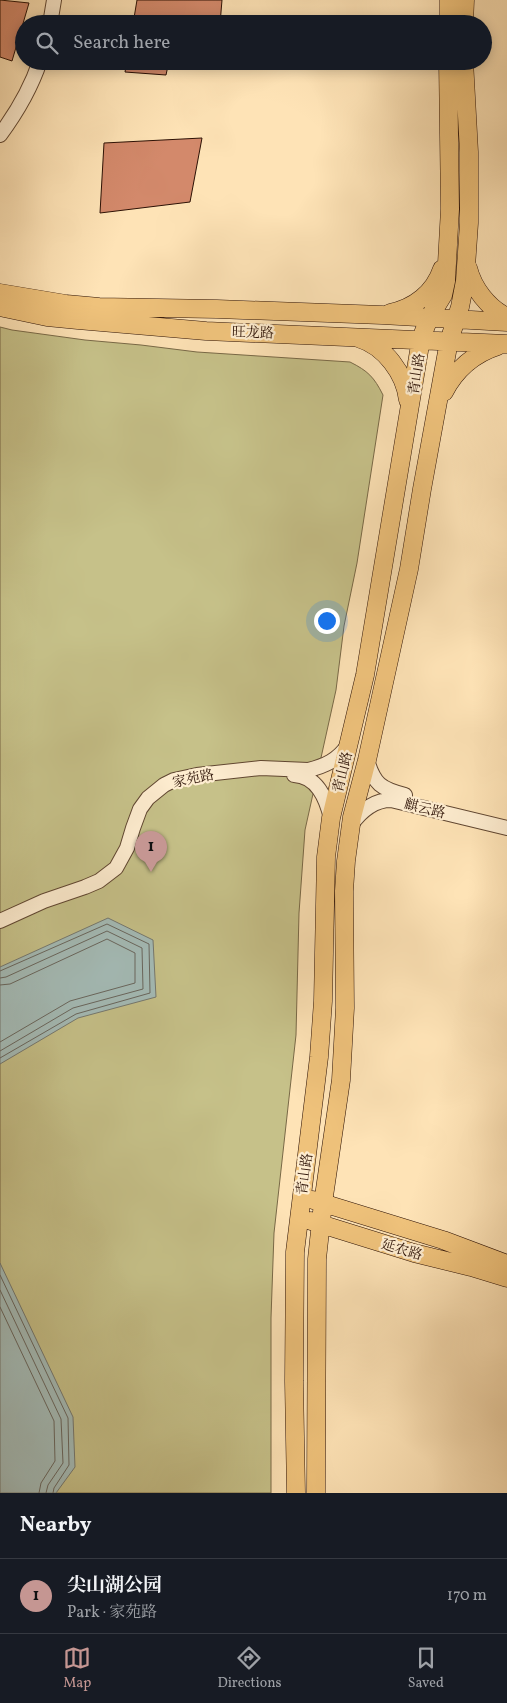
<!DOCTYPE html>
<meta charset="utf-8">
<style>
:root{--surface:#171b24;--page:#242831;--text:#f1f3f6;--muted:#9ea1a6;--line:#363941;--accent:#c59692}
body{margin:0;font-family:Vollkorn,"Noto Serif SC",serif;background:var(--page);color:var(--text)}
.you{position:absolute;left:326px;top:620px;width:18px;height:18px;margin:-12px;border:4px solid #fff;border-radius:50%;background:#1a73e8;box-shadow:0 0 0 8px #1a73e833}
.badge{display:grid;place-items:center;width:32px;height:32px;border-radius:50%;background:var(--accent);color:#111;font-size:16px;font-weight:700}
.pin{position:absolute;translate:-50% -41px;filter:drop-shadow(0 1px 2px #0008)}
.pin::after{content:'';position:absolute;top:26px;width:18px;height:15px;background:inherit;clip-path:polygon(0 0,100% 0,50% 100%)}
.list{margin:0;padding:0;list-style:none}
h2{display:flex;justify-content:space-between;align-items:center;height:65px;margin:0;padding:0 20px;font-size:21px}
h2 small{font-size:16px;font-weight:400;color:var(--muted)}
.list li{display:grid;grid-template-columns:32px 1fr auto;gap:15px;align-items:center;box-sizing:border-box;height:75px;padding:0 20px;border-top:1px solid var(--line)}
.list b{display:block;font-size:19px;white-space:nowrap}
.list p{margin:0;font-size:16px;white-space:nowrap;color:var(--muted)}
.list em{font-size:16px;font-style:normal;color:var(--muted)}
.icon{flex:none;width:28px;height:28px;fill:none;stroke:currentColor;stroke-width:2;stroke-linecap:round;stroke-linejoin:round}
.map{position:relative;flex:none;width:507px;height:1493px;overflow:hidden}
.search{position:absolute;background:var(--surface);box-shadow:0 2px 12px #0003;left:15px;right:15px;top:15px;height:55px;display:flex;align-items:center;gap:12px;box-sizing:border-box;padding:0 18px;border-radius:28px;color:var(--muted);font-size:19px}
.sheet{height:140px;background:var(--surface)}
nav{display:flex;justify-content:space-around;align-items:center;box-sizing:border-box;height:70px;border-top:1px solid var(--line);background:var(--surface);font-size:14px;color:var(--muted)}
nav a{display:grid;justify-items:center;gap:2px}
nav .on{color:var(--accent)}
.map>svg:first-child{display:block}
</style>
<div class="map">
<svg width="507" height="1493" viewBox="0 0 507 1493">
<rect width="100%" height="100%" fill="#fee3b6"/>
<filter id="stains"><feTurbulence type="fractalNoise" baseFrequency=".004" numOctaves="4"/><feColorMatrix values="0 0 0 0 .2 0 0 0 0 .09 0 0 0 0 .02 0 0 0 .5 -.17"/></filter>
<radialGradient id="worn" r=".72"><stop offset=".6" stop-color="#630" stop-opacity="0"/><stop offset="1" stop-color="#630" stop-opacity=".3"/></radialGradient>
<!-- green -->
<path fill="#c6c189" stroke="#796947" d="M0 327 12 330 85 340 141 345 197 352 350 362C368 371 374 377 383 395L357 563 344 626 336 690 305 830 299 913 296 1035 274 1233 271 1318V1493H0Z"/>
<!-- water -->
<path fill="#a4bcb8" stroke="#747870" d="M108 918 153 940 156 997 78 1018 0 1064V967Z
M0 1263 73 1417 75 1467 56 1493H0Z"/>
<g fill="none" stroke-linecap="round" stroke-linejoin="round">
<!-- shore -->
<path stroke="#68665e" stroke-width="1" d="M0 971 107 924 149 944 150 993 76 1014 0 1058
M0 978 6 977 107 931 142 948 143 989 73 1008 0 1051
M0 985 10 984 107 939 135 953V983L70 1001 0 1042
M0 1275 68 1418 69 1465 54 1488 53 1493
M0 1290 61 1419 63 1463 48 1485 46 1493
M0 1307 54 1421 55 1461 41 1483 39 1493"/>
</g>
<!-- building -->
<path fill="#d3896b" stroke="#2c1105" d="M0 0 29 3 12 61 0 57Z
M137 0H222L220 24H133Z
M127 61H169L166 75 125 72Z
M202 138 190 202 100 213 104 143Z"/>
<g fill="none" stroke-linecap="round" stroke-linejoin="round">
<!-- minor casing -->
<g stroke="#604631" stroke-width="16">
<path id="minor" d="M50 24 54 0
M0 135C17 112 31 88 40 61
M367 760C374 784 381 789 405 795
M294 775C317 776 326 798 331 818
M351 825C361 811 374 800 391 800L507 828
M0 921 44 901 85 887 99 881 116 868 127 848 133 828 140 809 148 798 164 785 174 780 197 775 261 768 308 770C325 766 338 760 348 745"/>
</g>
<!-- major casing -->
<g stroke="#2c1105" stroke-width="19">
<path id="major" d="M449 24V0
M464 24 465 0
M468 268C473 288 488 308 507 317
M0 293 66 304 99 307 217 309 382 315 507 322
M0 307 47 317 78 320 206 331 507 344
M390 313C414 308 434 293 442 269
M358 338C385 346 405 374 408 400
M444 392C456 369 473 354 498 346
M313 1200 443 1240 507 1264
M311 1221 414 1253 471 1267 507 1278
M296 1493 294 1381 295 1252 319 1057 323 1001 326 857 331 818 365 675 421 339 429 318 443 295 446 281 450 209 448 61
M316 1493 317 1259 323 1203 341 1080 345 1008 344 891 346 861 352 817 367 760 409 569 422 489 449 341 460 307 465 281 469 223V152L464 61"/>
</g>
<!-- minor -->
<use href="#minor" stroke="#feedd0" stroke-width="14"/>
<!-- major -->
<use href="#major" stroke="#efc27b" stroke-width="18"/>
</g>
<g text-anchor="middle" stroke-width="4.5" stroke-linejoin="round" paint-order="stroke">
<!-- street labels -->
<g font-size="14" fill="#2c1105" stroke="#feedd0">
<text transform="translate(253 332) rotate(2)" y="5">旺龙路</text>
<text transform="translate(416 374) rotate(-81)" y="5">青山路</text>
<text transform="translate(342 772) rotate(-76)" y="5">青山路</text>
<text transform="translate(193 778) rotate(-12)" y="5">家苑路</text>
<text transform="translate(425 808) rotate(14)" y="5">麒云路</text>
<text transform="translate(304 1174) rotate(-82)" y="5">青山路</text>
<text transform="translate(402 1249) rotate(17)" y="5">延农路</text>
</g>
</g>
<rect width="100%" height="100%" filter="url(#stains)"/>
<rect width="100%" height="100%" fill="url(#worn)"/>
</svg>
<div class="you"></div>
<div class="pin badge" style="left:151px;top:872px">1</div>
<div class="search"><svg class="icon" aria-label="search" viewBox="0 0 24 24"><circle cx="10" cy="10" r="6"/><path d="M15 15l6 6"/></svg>Search here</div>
</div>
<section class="sheet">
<h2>Nearby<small></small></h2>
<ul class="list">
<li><span class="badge">1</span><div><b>尖山湖公园</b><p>Park · 家苑路</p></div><em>170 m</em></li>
</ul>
</section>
<nav>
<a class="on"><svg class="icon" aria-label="map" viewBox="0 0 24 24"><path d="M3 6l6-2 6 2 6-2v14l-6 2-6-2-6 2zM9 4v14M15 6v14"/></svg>Map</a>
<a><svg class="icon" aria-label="directions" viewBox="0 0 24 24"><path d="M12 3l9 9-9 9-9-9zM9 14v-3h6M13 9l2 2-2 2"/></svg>Directions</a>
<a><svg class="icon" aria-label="saved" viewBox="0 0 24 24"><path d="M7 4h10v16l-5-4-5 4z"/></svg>Saved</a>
</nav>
